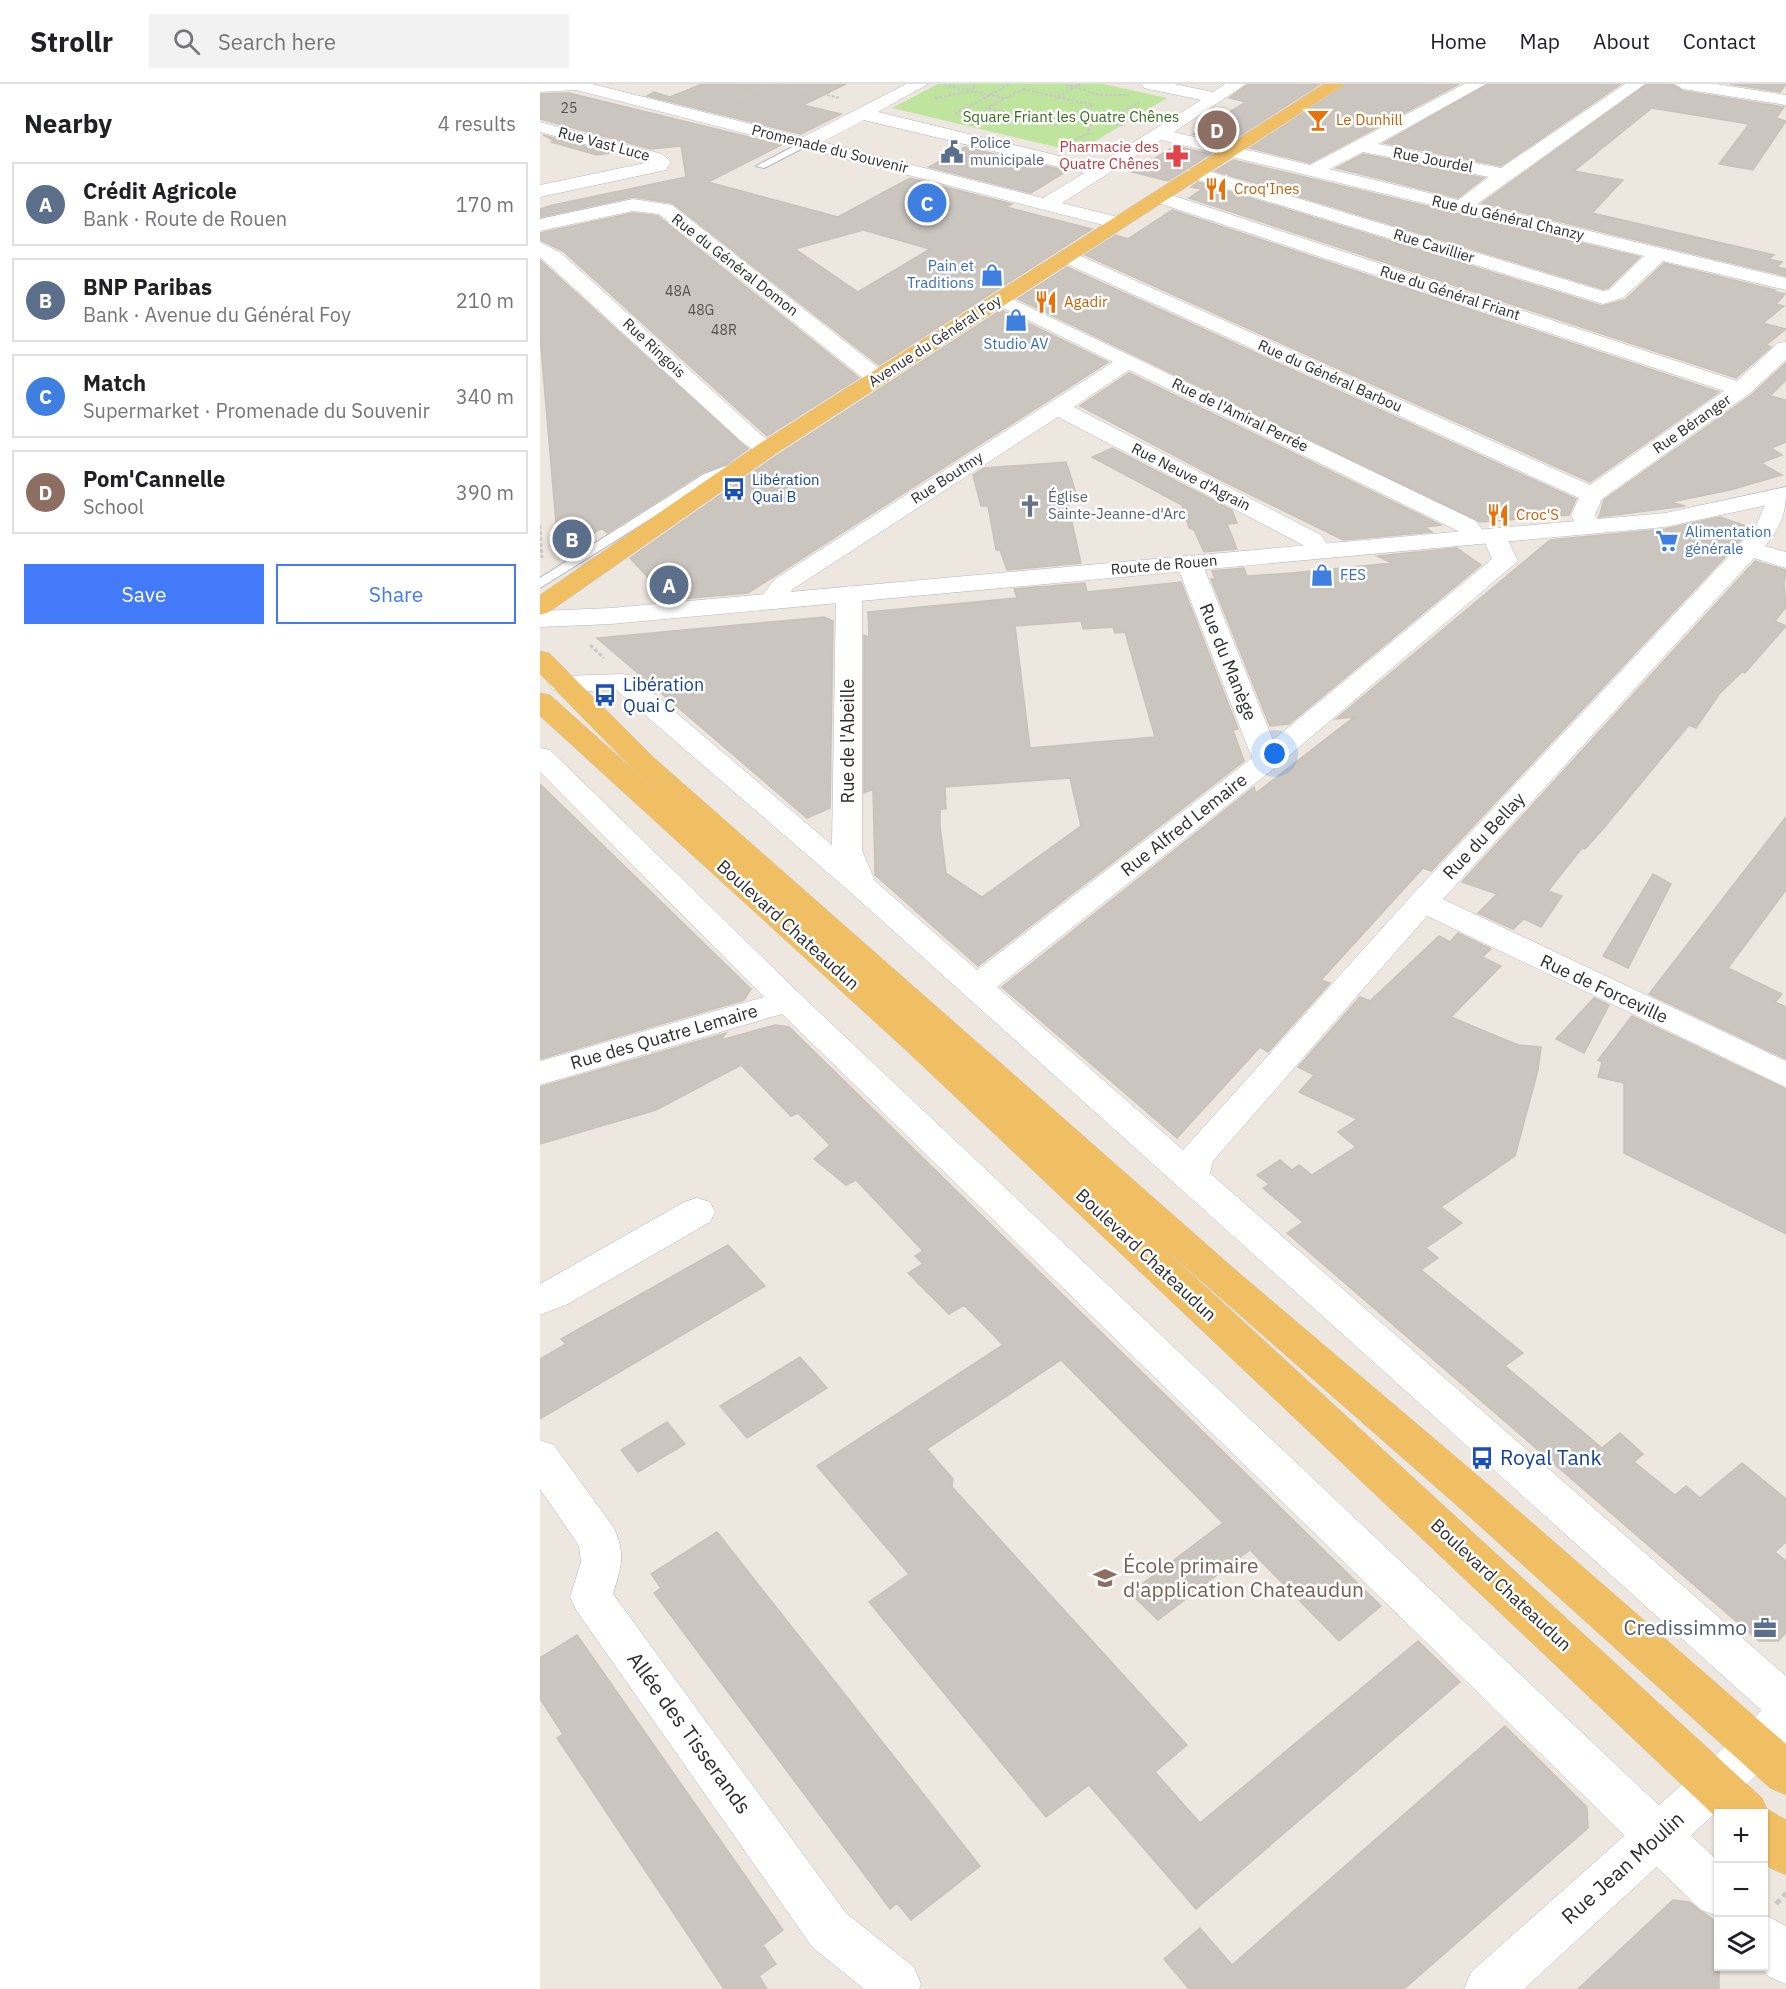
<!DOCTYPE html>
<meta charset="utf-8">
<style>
:root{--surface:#fff;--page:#f2f2f2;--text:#202124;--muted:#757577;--line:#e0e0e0;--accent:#437af9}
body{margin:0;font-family:"IBM Plex Sans",sans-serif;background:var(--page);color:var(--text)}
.controls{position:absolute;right:18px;bottom:18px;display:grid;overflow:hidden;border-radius:0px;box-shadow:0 2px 4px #0004}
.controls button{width:54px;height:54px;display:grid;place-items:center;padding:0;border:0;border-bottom:2px solid var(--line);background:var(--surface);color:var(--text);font:30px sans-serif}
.you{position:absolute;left:735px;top:670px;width:21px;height:21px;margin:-15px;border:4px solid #fff;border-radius:50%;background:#1a73e8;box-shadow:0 0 0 9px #1a73e833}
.badge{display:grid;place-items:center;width:39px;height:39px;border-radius:50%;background:var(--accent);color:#fff;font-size:20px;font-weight:700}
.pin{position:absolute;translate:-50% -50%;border:3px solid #fff;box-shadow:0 2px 6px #0006}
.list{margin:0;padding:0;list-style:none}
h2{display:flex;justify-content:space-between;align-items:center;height:78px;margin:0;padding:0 24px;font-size:26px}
h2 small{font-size:20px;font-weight:400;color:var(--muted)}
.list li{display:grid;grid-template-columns:39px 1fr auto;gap:18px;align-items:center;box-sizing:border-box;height:84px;margin:0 12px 12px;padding:0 12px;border:2px solid var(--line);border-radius:0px}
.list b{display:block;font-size:22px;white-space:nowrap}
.list p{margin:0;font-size:20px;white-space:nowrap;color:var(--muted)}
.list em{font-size:20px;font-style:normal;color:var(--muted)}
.actions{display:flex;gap:12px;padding:18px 24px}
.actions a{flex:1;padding:14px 0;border:2px solid var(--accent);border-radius:0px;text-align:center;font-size:21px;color:var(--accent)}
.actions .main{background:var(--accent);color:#fff}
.icon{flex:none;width:33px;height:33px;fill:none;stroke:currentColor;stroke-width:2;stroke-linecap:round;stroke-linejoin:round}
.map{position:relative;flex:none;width:1246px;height:1905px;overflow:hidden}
header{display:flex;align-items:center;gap:36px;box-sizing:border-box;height:84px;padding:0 30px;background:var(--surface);border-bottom:2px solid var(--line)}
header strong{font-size:28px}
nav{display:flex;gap:33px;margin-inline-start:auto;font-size:21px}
.search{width:420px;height:54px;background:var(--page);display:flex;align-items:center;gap:15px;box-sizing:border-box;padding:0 21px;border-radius:0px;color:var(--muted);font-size:22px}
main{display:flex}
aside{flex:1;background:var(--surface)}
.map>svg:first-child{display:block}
</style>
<header>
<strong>Strollr</strong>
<div class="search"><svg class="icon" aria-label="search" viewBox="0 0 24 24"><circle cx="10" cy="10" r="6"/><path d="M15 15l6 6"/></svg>Search here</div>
<nav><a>Home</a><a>Map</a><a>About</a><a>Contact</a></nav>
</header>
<main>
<aside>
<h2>Nearby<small>4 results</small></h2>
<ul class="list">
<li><span class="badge" style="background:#5c6f8a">A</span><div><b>Crédit Agricole</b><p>Bank · Route de Rouen</p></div><em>170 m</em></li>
<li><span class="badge" style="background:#5c6f8a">B</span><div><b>BNP Paribas</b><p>Bank · Avenue du Général Foy</p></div><em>210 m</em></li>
<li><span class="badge" style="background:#3f7fe0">C</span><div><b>Match</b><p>Supermarket · Promenade du Souvenir</p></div><em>340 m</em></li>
<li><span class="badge" style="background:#8d6e63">D</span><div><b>Pom'Cannelle</b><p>School</p></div><em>390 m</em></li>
</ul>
<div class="actions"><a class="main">Save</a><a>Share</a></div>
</aside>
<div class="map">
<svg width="1246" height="1905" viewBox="0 0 1246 1905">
<rect width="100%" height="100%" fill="#eee7e0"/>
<!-- green -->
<path fill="#bee49e" d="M398 0H563L627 14 537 68 352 24Z"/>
<!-- building -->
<path fill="#cac5be" stroke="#cac2b9" stroke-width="1.5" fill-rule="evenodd" d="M162 0H306L263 21 301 30 261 50 107 12 114 8 130 13Z
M708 0H780L688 59 653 50 706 18 689 14Z
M807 0H919L770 79 710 64Z
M948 0H1081L961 82 844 59Z
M1107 0H1132L1143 7 1244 23 1236 34 1246 37 1213 86 1179 80 1209 40 1112 24 1034 87 1083 96 1052 129 1234 171 1229 175 1242 178 1237 183 1246 185V192L942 119Z
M1190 0H1246L1240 8Z
M29 9 241 61 168 98 298 133 370 94 472 120 466 123 552 145 339 281 132 119 93 113 0 133V125L13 121 146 93 141 62 111 65 0 35V10ZM323 146 390 165 318 208 255 165Z
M3 51 70 69 57 71 11 58 15 57Z
M635 62 670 70 628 97 592 88Z
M425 63 527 87 491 109 389 83Z
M823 70 944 94 918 114 796 84Z
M693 76 1100 173 1068 204 1063 205 675 87Z
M658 98 1062 222 1085 216 1124 179 1235 206 1233 207 1245 210 1236 220 1244 222 1223 239 1246 245 1226 261 1231 263 1196 294 649 114 662 105 651 103Z
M632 126 1179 308 1050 398 545 171 576 151 588 155Z
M93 129 118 132 319 294 227 352 23 167 0 156V149Z
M0 176 208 365 188 379 163 388 67 449 62 444 35 461 19 460 16 439 0 252Z
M527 183 1036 415 1029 431 940 438 478 215Z
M461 226 568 278 208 509 129 516 90 474 236 372Z
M1246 279V296L1230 312 1246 316V358L1231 364 1242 371 1221 379 1242 391 1190 406 1131 418 1145 422 1059 433 1064 416 1210 312Z
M589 289 901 441 885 443 892 448 803 456 681 396 540 322Z
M572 364 692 426 697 439 687 440 697 465 664 468 654 446 649 444 642 421 552 373Z
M526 378 537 412 527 415 541 479 467 486 460 466H456L448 422H441L433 391 444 384Z
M1180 433 1212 444 891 787 883 784 781 896 790 899 728 968 720 963 637 1054 462 903 714 703 716 709 814 633 796 635 1010 456 1125 445Z
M917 464 941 481 749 640 730 642 671 495H675L672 487 704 484 707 492 751 489 852 479 837 472Z
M1215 477 1246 486 1244 500 1246 523 1235 537 1246 542 1205 589 1202 588 1180 609 1156 644 1149 641 1063 745 1045 765 1042 764 1008 807 1022 812 1001 843 984 835 973 845 938 829 957 810 922 798Z
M641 498 698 645 693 646 704 677 438 882 335 791 333 705 324 709V551L329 553 328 528 477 514 474 505 545 499 547 508ZM541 537 543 545 573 543 575 549 585 548 615 653 490 664 475 542ZM530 694 541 742 442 813 406 789 400 742V725H406L405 703Z
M284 533 293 537 290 724 267 734 57 554Z
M0 700 211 905 204 916 0 975Z
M1246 733V806L1188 884 1242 910 1235 918 1246 923V975L1109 910Z
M1113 790 1131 800 1088 884 1063 872Z
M918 849 951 865 942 873 961 882 911 933 978 961 1001 963 998 986 975 1072 901 1123 922 1139 886 1164 898 1174 881 1186 983 1269 965 1282 1062 1364 1080 1349 1103 1370 1094 1378 1135 1411 1146 1402 1160 1414 1202 1379 1246 1415V1458L1235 1468 1246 1477V1549L1238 1557H1219L747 1149 763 1138 723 1104 729 1100 717 1091 740 1076 752 1086 759 1081 772 1091 816 1063 798 1048 817 1035 759 1008 774 991 758 983 820 913 830 917 899 852 910 858Z
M1054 914 1069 921 1044 969 1016 955Z
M1092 932 1246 1005V1150L1084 1069V999L1058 993 1062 978 1058 976Z
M235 941 249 943 841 1522 799 1557 710 1466 618 1536 590 1509 683 1439 521 1276 387 1365 413 1395 412 1403 647 1661 615 1688 660 1739 878 1557 920 1598 656 1825 549 1701 506 1733 329 1518 369 1490 277 1382 463 1261 424 1221 409 1230 368 1189 383 1180 375 1172 383 1167 316 1096 306 1101 274 1075 290 1061 258 1029 251 1032 201 981 116 1026 0 1060V1003L186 949 181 956Z
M188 1161 225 1202 0 1335V1275L26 1260 21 1255Z
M260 1273 287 1304 207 1354 180 1322Z
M127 1338 145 1360 98 1388 81 1366Z
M177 1448 440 1782 371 1836 357 1819 350 1825 114 1509 121 1504 111 1490Z
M37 1551 243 1846 223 1861 236 1880 219 1892 227 1905H184L17 1654 23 1650 0 1615V1574Z
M965 1642 1047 1723 1048 1744 864 1905H649L624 1875 660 1844 692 1881Z
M1133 1816 1149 1818 1179 1840V1905H1038Z"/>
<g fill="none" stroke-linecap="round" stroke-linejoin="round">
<!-- lane casing -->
<g stroke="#b3b7c0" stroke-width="2">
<path id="lane" d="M266 56 271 59 269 61 224 84 216 82Z
M196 378 200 380V384L172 396 0 504V494L164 390Z"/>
</g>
<!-- street casing -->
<g stroke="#b3b7c0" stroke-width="1">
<path id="street" d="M0 0H52L263 53 366 0H388L338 28 557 81 661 16 604 4 601 0H634L673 8 685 0H706L634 48 770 81 924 0H946L838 60 961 84 1085 0H1105L937 120 1246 194V206L1123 177 1083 214 1063 220 648 93 646 89 648 85H662L1063 207 1069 206 1104 172 621 56 522 119 586 135 589 139 579 145 36 6 0 8ZM324 36 544 89 503 114 282 58ZM823 68 949 93 918 116 789 85Z
M1134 0H1176L1246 11V21L1143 5Z
M0 38 122 70 131 78 126 86 0 113V101L110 78 0 48Z
M619 107 1197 297 1238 259 1246 258V276L1209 310 1062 415 1055 431 1062 443 1059 448 1050 450 1041 448 1031 431 1039 414 520 177 517 173 520 169H534L1050 401 1184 307 612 117 609 113Z
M93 115 132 121 345 289 348 294 345 299H329L119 130 93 127 0 147V135Z
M0 158 21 169 217 347 239 365 235 370H219L201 357 0 173Z
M460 209 936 437 944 448 954 444 963 446 978 477 737 682 457 903 643 1066 872 811 1215 444 1231 407H1246C1246 430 1240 445 1225 462L1246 468V484L1214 474 903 815 1246 977V1003L887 832 673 1077 670 1089 1246 1592V1640L1230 1634 310 808 76 606 23 608 13 606 9 600 13 594 23 592 83 590 93 592 292 761 296 510 300 505 309 502 318 505 322 510V766L335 797 437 886 712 674 636 479 640 474 649 471 658 474 662 479 733 656 952 475 944 457 935 460 926 458 918 447 589 286 534 323 781 451 792 467 789 472 780 474 771 472 763 461 518 333 253 505C243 518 239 527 222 522L218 517 235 495 573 278 453 219 450 215 453 211Z
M0 664 10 666 259 909 1178 1777V1832L1161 1826 242 930 0 1001V977L224 913 0 688Z
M157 1114 170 1118 175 1128 170 1138 28 1220 0 1231V1200L144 1118Z
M0 1356 14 1361 74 1444C86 1471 81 1483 73 1510L306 1829 374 1883 381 1900 379 1905H324L272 1863 36 1526 30 1513 41 1478 39 1462 0 1405Z
M1224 1830 1246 1842V1900L1229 1893 1218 1882H1224Z"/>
</g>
<!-- secondary casing -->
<g stroke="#b3b7c0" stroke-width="1">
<path id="secondary" d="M1246 403V417L1125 443 71 540 0 543V527L71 524 1125 429Z
M1246 1611V1664L984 1905H924L931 1888 1201 1648 1230 1617Z"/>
</g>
<!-- primary casing -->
<g stroke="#c8c8c8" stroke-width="1">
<path id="primary" d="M784 0H805L235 370 9 528 0 531V511L219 360Z
M0 567 9 569 112 672 699 1189 950 1402 1246 1660V1711L1230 1704 922 1426 619 1160 1222 1714 1227 1725 1246 1736V1791L1230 1784 1224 1778V1730H1178V1735L369 969 0 632V609L10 611 135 723 92 684 0 590Z"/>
</g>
<!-- path-far2 -->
<path stroke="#c8c8c8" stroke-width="2" stroke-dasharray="3 1.5" stroke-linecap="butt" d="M239 0 300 14
M526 0 560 11H589
M404 1 464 14
M483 5 553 21 516 41 446 24Z
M518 12 541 0
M395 14 432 7 435 0
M191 18 229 0
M415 30 470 0
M536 31 585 42
M466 41 480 33
M530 57 548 50 549 42 599 19"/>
<!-- path-far1 -->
<path stroke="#c8c8c8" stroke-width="3" stroke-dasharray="4 2" stroke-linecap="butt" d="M0 441 2 474
M50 561 64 574"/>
<!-- path -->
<path stroke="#c8c8c8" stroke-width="4.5" stroke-dasharray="6 4" stroke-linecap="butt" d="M1236 1820 1246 1809"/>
<!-- lane -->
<use href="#lane" fill="#fff" fill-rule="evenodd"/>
<!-- street -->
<use href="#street" fill="#fff" fill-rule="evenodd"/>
<!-- secondary -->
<use href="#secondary" fill="#fff" fill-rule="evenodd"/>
<!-- primary -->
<use href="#primary" fill="#f0bf64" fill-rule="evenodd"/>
</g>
<!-- icons -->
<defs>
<g id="bar-bare" transform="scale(1.8)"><path d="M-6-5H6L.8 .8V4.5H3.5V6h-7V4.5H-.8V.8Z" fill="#e8710a" stroke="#fff" stroke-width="2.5" paint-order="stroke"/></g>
<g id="civic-bare" transform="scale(1.8)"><path d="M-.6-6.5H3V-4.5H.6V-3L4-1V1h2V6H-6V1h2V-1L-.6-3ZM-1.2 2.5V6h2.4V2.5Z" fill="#5c6f8a" stroke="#fff" stroke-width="2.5" paint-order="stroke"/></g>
<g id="pharmacy-bare" transform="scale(1.8)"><path d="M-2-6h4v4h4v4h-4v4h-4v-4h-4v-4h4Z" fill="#e0444e" stroke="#fff" stroke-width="2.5" paint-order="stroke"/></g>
<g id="restaurant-bare" transform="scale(1.8)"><path d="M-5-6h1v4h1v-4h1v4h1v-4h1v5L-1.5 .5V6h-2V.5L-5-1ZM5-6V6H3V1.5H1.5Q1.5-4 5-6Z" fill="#e8710a" stroke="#fff" stroke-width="2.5" paint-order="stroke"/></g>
<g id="shop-bare" transform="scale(1.8)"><path d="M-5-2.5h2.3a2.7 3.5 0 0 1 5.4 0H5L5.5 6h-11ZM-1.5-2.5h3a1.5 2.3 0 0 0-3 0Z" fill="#3f7fe0" stroke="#fff" stroke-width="2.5" paint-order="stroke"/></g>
<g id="bus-bare" transform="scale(1.8)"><path d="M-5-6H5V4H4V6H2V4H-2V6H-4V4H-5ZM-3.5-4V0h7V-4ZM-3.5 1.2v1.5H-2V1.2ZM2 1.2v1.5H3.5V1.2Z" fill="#1a4fb4" stroke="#fff" stroke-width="2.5" paint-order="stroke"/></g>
<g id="church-bare" transform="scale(1.8)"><path d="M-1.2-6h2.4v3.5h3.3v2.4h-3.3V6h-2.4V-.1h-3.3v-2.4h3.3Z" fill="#6b7280" stroke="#fff" stroke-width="2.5" paint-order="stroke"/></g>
<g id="supermarket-bare" transform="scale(1.8)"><path d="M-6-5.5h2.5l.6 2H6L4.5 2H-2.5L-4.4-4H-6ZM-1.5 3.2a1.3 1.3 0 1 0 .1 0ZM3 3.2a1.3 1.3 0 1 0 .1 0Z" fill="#3f7fe0" stroke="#fff" stroke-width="2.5" paint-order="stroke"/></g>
<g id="school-bare" transform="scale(1.8)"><path d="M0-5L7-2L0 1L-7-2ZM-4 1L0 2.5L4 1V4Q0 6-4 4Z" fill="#8d6e63" stroke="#fff" stroke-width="2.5" paint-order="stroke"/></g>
<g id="office-bare" transform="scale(1.8)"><path d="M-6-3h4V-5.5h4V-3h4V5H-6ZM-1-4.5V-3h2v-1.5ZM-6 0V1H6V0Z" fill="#5c6f8a" stroke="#fff" stroke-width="2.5" paint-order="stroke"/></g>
</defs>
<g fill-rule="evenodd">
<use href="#bar-bare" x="778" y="36"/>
<use href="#civic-bare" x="412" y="68"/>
<use href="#pharmacy-bare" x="637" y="72"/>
<use href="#restaurant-bare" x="676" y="105"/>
<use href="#shop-bare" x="452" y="191"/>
<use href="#restaurant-bare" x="506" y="218"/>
<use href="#shop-bare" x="476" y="236"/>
<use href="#bus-bare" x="194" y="405"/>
<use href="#church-bare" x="490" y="422"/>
<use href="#restaurant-bare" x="958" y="431"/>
<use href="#supermarket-bare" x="1127" y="457"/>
<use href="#shop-bare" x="782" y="491"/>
<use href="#bus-bare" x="65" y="611"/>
<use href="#bus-bare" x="942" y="1374"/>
<use href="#school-bare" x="565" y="1494"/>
<use href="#office-bare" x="1225" y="1544"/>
</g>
<g text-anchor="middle" stroke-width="5" stroke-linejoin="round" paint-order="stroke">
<!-- far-number labels -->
<g font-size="14" fill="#545351">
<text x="29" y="29">25</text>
<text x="138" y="212">48A</text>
<text x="161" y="231">48G</text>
<text x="184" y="251">48R</text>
</g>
<!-- far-park labels -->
<g font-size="15" fill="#366c1c" stroke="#fff">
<text x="531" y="38">Square Friant les Quatre Chênes</text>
</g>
<!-- far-food labels -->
<g font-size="15" fill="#c56008" stroke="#fff" text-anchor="start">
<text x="796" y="41">Le Dunhill</text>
<text x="694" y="110">Croq'Ines</text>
<text x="524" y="223">Agadir</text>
<text x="976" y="436">Croc'S</text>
</g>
<!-- far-service labels -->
<g font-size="15" fill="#4e5e75" stroke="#fff" text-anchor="start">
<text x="430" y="64">Police<tspan x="430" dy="17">municipale</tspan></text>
</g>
<!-- far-street labels -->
<g font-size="15" fill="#2d2d2d" stroke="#fff">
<text transform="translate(64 60) rotate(15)" y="5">Rue Vast Luce</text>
<text transform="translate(290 65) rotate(14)" y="5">Promenade du Souvenir</text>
<text transform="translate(893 76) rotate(11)" y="5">Rue Jourdel</text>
<text transform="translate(968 134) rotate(13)" y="5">Rue du Général Chanzy</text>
<text transform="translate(894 162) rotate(17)" y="5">Rue Cavillier</text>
<text transform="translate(195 181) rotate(38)" y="5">Rue du Général Domon</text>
<text transform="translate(910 209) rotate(18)" y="5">Rue du Général Friant</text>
<text transform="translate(395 257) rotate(-33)" y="5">Avenue du Général Foy</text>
<text transform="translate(114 264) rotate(43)" y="5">Rue Ringois</text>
<text transform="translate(790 292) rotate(24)" y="5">Rue du Général Barbou</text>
<text transform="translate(700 331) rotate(26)" y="5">Rue de l'Amiral Perrée</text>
<text transform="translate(1152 340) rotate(-35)" y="5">Rue Béranger</text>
<text transform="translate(651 393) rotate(27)" y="5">Rue Neuve d'Agrain</text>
<text transform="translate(407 394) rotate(-33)" y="5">Rue Boutmy</text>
<text transform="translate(624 481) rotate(-5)" y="5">Route de Rouen</text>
</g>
<!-- far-health labels -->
<g font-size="15" fill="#be3a42" stroke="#fff" text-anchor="end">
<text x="619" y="68">Pharmacie des<tspan x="619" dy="17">Quatre Chênes</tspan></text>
</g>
<!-- far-shop labels -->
<g font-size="15" fill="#366cbe" stroke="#fff" text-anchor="start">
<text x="434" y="187" text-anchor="end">Pain et<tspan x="434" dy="17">Traditions</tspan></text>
<text x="476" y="265" text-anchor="middle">Studio AV</text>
<text x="1145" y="453">Alimentation<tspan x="1145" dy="17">générale</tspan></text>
<text x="800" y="496">FES</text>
</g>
<!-- far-transit labels -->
<g font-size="15" fill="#164399" stroke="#fff" text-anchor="start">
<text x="212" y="401">Libération<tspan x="212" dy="17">Quai B</tspan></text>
</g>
<!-- far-worship labels -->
<g font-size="15" fill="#5b616d" stroke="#fff" text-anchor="start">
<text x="508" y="418">Église<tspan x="508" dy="17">Sainte-Jeanne-d'Arc</tspan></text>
</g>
<!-- street labels -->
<g font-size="18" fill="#2d2d2d" stroke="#fff">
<text transform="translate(688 578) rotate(68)" y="6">Rue du Manège</text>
<text transform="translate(308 657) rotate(-90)" y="6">Rue de l'Abeille</text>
<text transform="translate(644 741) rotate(-38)" y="6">Rue Alfred Lemaire</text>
<text transform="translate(944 752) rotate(-47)" y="6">Rue du Bellay</text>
<text transform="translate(248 841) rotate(42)" y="6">Boulevard Chateaudun</text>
<text transform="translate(1064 905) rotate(25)" y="6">Rue de Forceville</text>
<text transform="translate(124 953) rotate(-16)" y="6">Rue des Quatre Lemaire</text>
<text transform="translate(606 1171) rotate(43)" y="6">Boulevard Chateaudun</text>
<text transform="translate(961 1501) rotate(43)" y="6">Boulevard Chateaudun</text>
</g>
<!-- transit labels -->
<g font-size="18" fill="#164399" stroke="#fff" text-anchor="start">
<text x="83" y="607">Libération<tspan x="83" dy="21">Quai C</tspan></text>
</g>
<!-- near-transit labels -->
<g font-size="21" fill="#164399" stroke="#fff" text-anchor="start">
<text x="960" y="1381">Royal Tank</text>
</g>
<!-- near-education labels -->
<g font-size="21" fill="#785e54" stroke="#fff" text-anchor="start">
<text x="583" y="1489">École primaire<tspan x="583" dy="24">d'application Chateaudun</tspan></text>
</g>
<!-- near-service labels -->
<g font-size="21" fill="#4e5e75" stroke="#fff" text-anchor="end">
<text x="1207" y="1551">Credissimmo</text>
</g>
<!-- near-street labels -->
<g font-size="21" fill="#2d2d2d" stroke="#fff">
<text transform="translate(149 1649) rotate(54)" y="7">Allée des Tisserands</text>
<text transform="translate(1083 1784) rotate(-42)" y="7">Rue Jean Moulin</text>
</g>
</g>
</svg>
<div class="controls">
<button>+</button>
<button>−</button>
<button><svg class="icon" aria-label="layers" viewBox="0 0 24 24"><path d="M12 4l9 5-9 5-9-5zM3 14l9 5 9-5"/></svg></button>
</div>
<div class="you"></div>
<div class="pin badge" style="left:129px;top:501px;background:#5c6f8a">A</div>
<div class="pin badge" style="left:32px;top:455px;background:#5c6f8a">B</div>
<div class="pin badge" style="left:387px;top:119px;background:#3f7fe0">C</div>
<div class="pin badge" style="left:677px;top:46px;background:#8d6e63">D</div>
</div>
</main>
